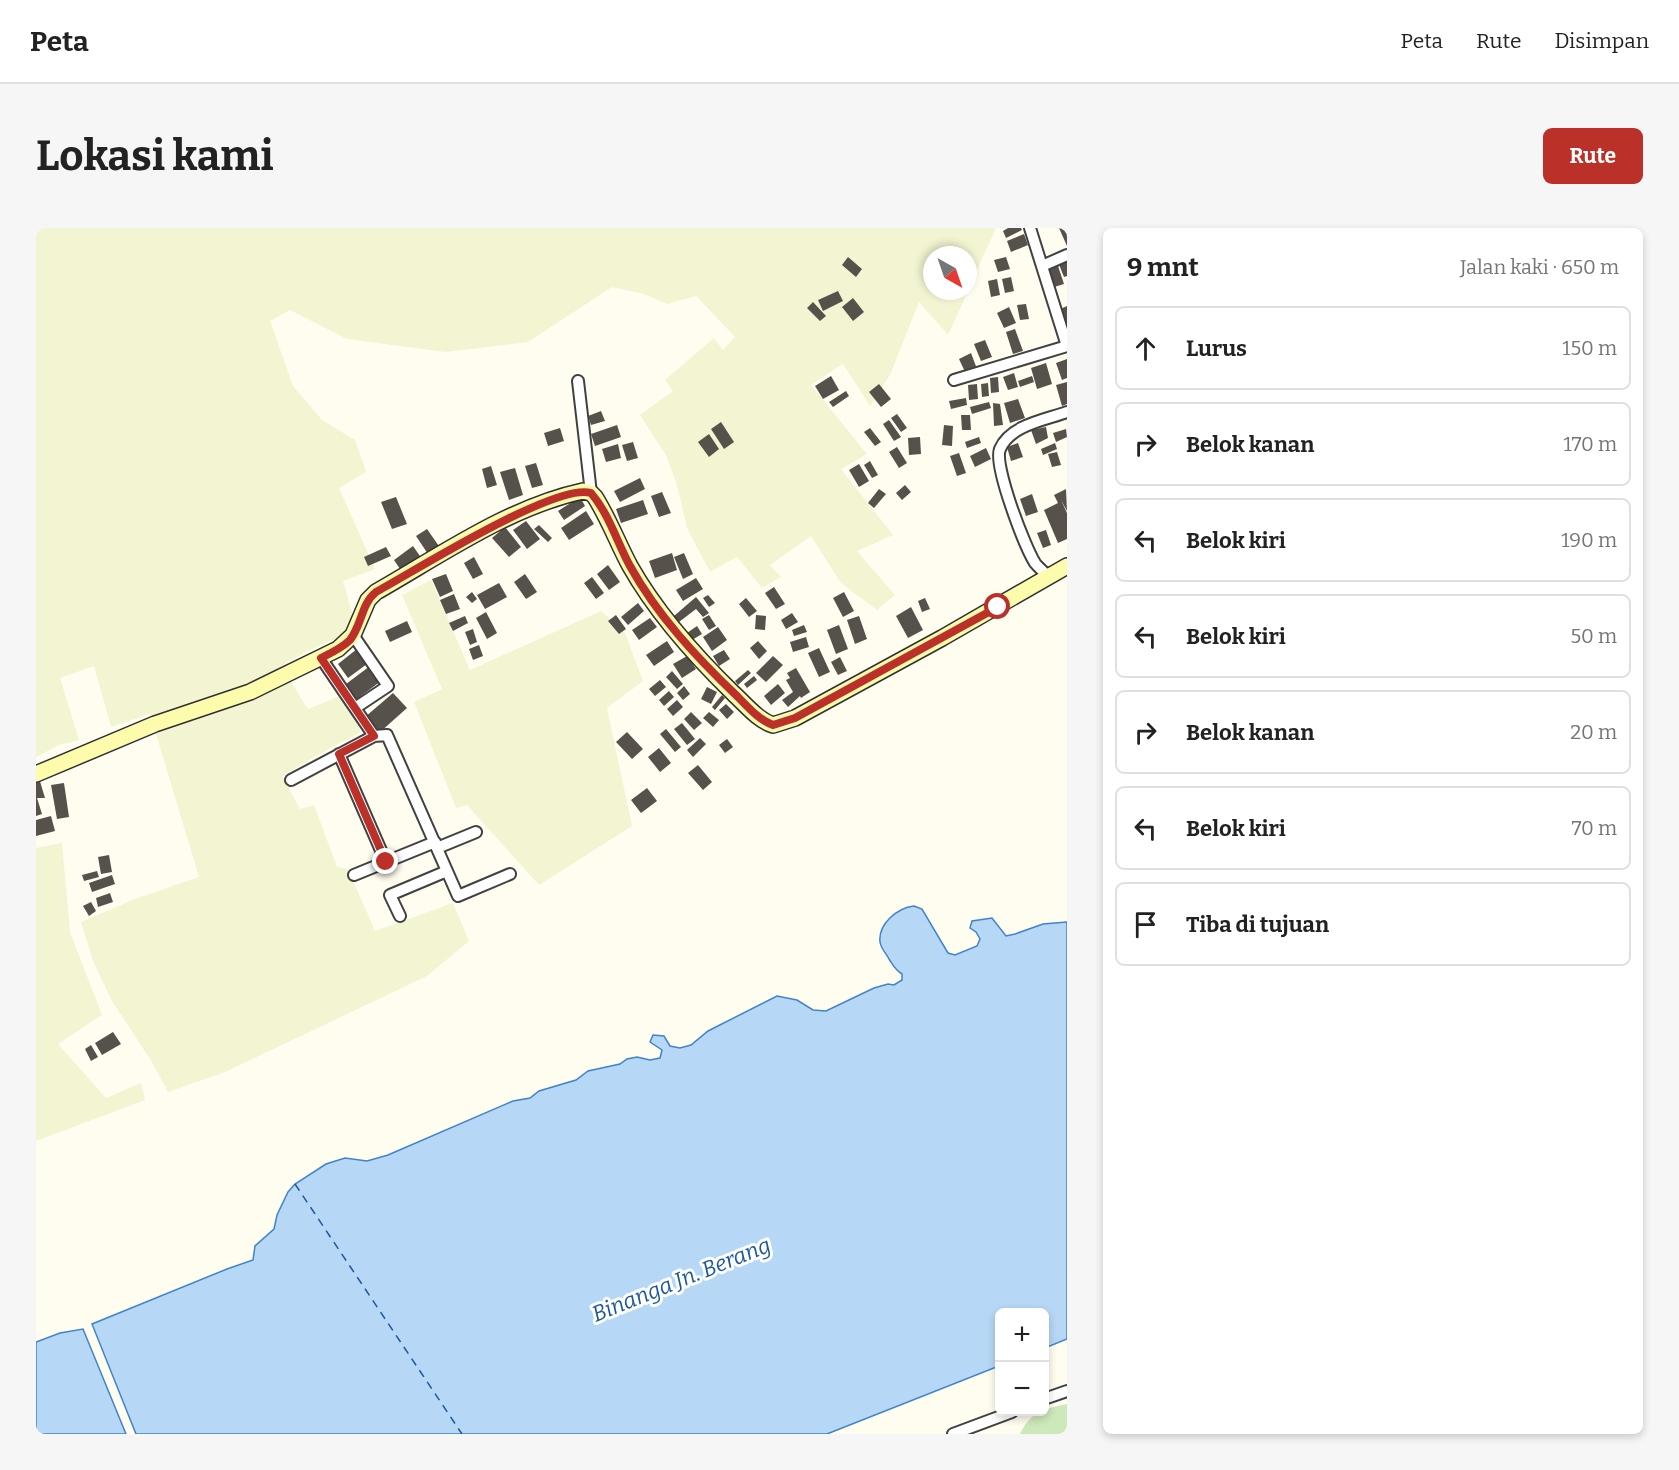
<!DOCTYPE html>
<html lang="id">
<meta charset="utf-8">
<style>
:root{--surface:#fff;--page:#f6f6f6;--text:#222;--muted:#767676;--line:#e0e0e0;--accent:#bb3129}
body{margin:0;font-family:Bitter,serif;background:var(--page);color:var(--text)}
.controls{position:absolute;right:18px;bottom:18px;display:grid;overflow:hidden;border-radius:9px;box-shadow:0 3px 9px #0003}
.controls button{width:54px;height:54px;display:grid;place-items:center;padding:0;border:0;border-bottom:2px solid var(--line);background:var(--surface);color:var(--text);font:30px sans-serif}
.compass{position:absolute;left:887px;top:18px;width:54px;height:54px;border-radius:50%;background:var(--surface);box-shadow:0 3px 9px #0003;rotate:140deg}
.stop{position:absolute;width:18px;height:18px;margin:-14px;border:4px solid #bb3129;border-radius:50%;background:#fff}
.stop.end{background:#bb3129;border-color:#fff;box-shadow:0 2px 6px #0008}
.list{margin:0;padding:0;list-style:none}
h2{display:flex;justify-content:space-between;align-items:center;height:78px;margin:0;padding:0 24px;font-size:26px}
h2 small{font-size:20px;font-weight:400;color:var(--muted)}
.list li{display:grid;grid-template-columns:39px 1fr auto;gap:18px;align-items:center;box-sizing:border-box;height:84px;margin:0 12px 12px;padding:0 12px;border:2px solid var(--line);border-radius:9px}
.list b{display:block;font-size:22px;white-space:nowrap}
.list em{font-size:20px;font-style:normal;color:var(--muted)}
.icon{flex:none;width:33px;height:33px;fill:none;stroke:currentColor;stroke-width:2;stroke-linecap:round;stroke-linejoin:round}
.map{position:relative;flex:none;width:1031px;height:1206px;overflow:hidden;border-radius:9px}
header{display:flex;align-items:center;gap:36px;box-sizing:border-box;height:84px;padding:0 30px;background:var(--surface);border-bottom:2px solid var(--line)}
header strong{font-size:28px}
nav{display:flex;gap:33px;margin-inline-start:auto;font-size:21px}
.intro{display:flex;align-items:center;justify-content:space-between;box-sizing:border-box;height:144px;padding:0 36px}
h1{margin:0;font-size:42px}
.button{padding:15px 27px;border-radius:9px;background:var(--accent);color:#fff;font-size:21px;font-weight:700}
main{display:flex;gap:36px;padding:0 36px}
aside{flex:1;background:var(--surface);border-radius:9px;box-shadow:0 3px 9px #0003}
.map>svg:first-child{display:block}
</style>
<header>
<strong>Peta</strong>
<nav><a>Peta</a><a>Rute</a><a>Disimpan</a></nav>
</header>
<div class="intro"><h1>Lokasi kami</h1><a class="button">Rute</a></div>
<main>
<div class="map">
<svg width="1031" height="1206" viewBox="0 0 1031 1206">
<rect width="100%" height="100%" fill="#fffdf0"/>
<!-- farmland -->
<path fill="#f3f4d1" d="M0 0H960L932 62V27H896V63H932L912 107 883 74 854 147 834 178 807 136 775 157 831 226 805 241 857 307 821 323 859 367 841 382 805 355 775 308 734 337 745 349 726 360 701 329 674 344 651 300 641 257 630 227 604 187 637 163 629 152 678 110 687 122 699 109 660 68 631 76 608 66 576 59 492 114 410 124 311 111 254 82 234 93 257 158 286 192 319 212 330 244 303 260 339 341 307 353 318 392 306 408 270 424 245 438 272 481 306 467 325 504 276 530 246 548 264 581 278 577 301 639 312 641 339 703 417 675 433 713 391 748 189 844 132 864 116 834 76 773 57 733 45 694 99 671 163 649 114 486 75 499 58 438 24 450 43 512 23 517 0 529Z
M395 352 434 442 565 383 589 405 607 453 571 480 596 598 503 657 431 577 420 580 378 474 406 461 366 367Z
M26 615 34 704 66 787 22 816 70 870 105 855 109 872 0 913V620Z"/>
<!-- green -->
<path fill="#cde8ba" d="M1031 1176V1206H984C989 1196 997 1184 1008 1184L1009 1181Z"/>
<!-- water -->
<path fill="#b6d7f5" stroke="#3f84ca" stroke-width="1.5" d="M878 678 886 681 912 725 919 727 941 718 944 711 940 704 934 700 936 693 956 690 970 708 979 706 1007 696 1031 694V1111L1009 1120 1008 1084H963V1138L791 1206H100L56 1096 191 1041 217 1032 219 1018 238 1001 241 987 252 964 259 956 290 936 309 930 331 933 352 927 477 873 494 870 503 863 540 852 552 843 584 836 591 831 601 829 614 832 624 830 626 822 614 814 617 807 628 808 634 818 644 820 655 817 672 803 741 768 761 772 777 782 790 783 838 760 852 756 858 757 866 752V746C859 742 857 737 853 731 850 725 845 721 844 714 842 696 861 680 878 678Z
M47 1101 90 1206H0V1114L24 1105Z"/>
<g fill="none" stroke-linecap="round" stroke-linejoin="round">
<!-- ferry -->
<path stroke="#1a579d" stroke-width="1.5" stroke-dasharray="8 6" stroke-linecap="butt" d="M259 956 426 1206"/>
</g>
<!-- building -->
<path fill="#57514b" d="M972 0H985L986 2 970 10 967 3Z
M1023 0H1031V18Z
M988 6 992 17 975 24 971 13Z
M812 29 826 41 820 49 806 37Z
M970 29 974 41 962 44 958 32Z
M1031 30V48L1028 49 1022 34Z
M1021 35 1028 56 1015 60 1008 40Z
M975 49 978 63 969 65 966 51Z
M961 51 964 67 955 69 952 53Z
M802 63 807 73 787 83 782 72Z
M817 70 828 84 817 93 806 79Z
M777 74 790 88 784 93 771 80Z
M990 76 993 91 984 92 981 77Z
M1031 78V95L1028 97 1022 82Z
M973 79 980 95 968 100 961 85Z
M979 101 987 123 977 126 970 104Z
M949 112 956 129 945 133 938 116Z
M935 125 941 141 930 146 923 131Z
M1031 131V150L1026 152 1020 135Z
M1010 135 1016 156 1001 161 995 140Z
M978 145 982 159 972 162 967 149Z
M795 148 803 162 787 171 779 158Z
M996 148 998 154 984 159 982 153Z
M962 149 963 164 955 165 954 150Z
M1031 154V176L1026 178 1020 157Z
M952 155 953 168 946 169 945 156Z
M843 156 855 171 845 179 833 164Z
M941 156 942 171 933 172 932 157Z
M810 163 813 168 797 179 793 174Z
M930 170 931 177 915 181 913 173Z
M982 171 989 190 974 195 968 175Z
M953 174 955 180 936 186 934 179Z
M957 175 964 176 967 197 958 198Z
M565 183 569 193 555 197 552 188Z
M861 186 871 200 865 204 855 190Z
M925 187H934L935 202H926Z
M853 192 865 209 858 213 847 196Z
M685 194 698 214 688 221 675 201Z
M581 197 585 209 559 218 555 206Z
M908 197 917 198 916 218 906 217Z
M1010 199 1012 210 1000 216 995 202Z
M524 200 528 213 512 218 508 205Z
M834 200 845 214 839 218 828 204Z
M1030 201 1031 209 1020 214 1017 205Z
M673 206 683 221 673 229 662 214Z
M884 209 885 226 873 227 872 210Z
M943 209 945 215 931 220 929 214Z
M597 214 602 230 591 233 586 217Z
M982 215 987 229 975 233 971 219Z
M1019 215 1021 221 1007 227 1005 221Z
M582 216 585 230 570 234 566 221Z
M861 219 871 235 863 240 853 224Z
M950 220 955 231 939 239 934 228Z
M1021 224 1025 237 1016 239 1012 226Z
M923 225 930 245 921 248 914 228Z
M834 233 842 247 836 250 828 237Z
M500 235 507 257 496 260 489 238Z
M823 236 833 253 823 259 813 242Z
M455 238 461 257 451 260 446 241Z
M479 240 487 267 473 272 464 244Z
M604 250 609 261 584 274 578 263Z
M869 257 875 264 866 272 860 265Z
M843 261 850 266 838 280 832 275Z
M1030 261 1031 283 1025 272 1031 285V311L1022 315 1008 282 1022 275 1018 267Z
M626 264 635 285 623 289 615 268Z
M996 266 1002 284 990 288 984 271Z
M360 269 371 296 356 301 345 274Z
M544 269 549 278 528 292 522 283Z
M607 272 612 286 585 295 580 281Z
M550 283 558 296 533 312 525 300Z
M490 293 504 311 491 321 477 302Z
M503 297 516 310 512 314 498 301Z
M469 299 485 319 473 329 456 310Z
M391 301 405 321 394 329 380 308Z
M1010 302 1015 317 1007 320 1001 305Z
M377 318 386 331 366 344 358 332Z
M350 319 355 328 332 338 328 329Z
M636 325 641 342 619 350 613 333Z
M648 325 657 346 647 351 638 329Z
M438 329 447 346 437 351 428 335Z
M572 337 584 354 573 362 561 346Z
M410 346 417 363 404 369 396 351Z
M489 346 501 364 490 371 478 354Z
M556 349 568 365 560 371 548 355Z
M660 350 667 361 647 373 640 362Z
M463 355 471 369 449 381 441 367Z
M738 359 749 376 740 381 729 365Z
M436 364 441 371 436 375 430 369Z
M808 364 818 383 807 389 797 370Z
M418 366 424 381 410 386 404 372Z
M672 367 679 375 673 379 667 370Z
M660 369 673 385 667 389 660 381 643 394 638 388Z
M710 370 721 383 713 389 703 376Z
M889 370 894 381 886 384 882 373Z
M602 375 608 383 592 397 585 389Z
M875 379 887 402 872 410 860 388Z
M450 384 461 405 451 411 440 390Z
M756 385 762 394 750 401 745 392Z
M580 387 590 401 583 406 572 393Z
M673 387 680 398 673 402 666 391Z
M720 387 730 388 729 402 719 401Z
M429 388 432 395 417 403 413 395Z
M823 388 831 411 819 416 811 392Z
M614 390 621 399 603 412 596 402Z
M371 393 376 404 354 414 349 403Z
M768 397 771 404 758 408 756 402Z
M803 397 812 421 800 426 791 402Z
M661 398 666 406 656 412 651 405Z
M682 399 691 412 676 423 667 409Z
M437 401 441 414 434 417 429 404Z
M770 409 773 419 757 424 754 414Z
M631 413 638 424 618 438 610 427Z
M722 413 731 423 723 431 714 420Z
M443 417 447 428 437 432 433 421Z
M783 420 794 444 783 449 772 425Z
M321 421 331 436 312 450 302 436Z
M688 422 694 431 683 438 677 428Z
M651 428 660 441 646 450 637 436Z
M737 428 747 437 730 454 720 445Z
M804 429 811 443 802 447 795 434Z
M334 438 345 453 321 471 310 456Z
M760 440 774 464 765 470 764 468 752 479 746 472 757 464 750 452 754 450 751 445Z
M712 442 715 445 702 457 699 453Z
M636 443 647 456 641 461 630 449Z
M718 448 721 452 711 460 708 456Z
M624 452 630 459 619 468 613 461Z
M742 456 749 465 735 477 728 468Z
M648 458 654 466 647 472 641 465Z
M671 459 681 464 675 476 665 471Z
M633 463 638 469 628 478 623 472Z
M357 465 371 480 343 505 329 489Z
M686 467 689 470 679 482 676 479Z
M641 472 647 479 637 488 631 481Z
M690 476 698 484 691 491 683 482Z
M655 484 666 495 658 502 648 491Z
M673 484 683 492 677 499 667 490Z
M646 495 659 511 651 517 638 501Z
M630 501 645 519 639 524 624 506Z
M591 504 607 521 596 531 580 514Z
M664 510 670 516 657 529 651 522Z
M691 511 697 519 689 525 683 517Z
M623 520 635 535 624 544 612 529Z
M662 537 676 554 667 562 652 545Z
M3 550 9 570H1L6 586 0 588V552Z
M28 555 33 589 21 591 15 557Z
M611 560 621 573 605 585 595 572Z
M15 588 19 603 0 608V592Z
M73 627 76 644 65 646 62 629Z
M61 643 63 649 48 653 46 647Z
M76 647 79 656 56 664 53 655Z
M74 665 77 674 62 679 60 670Z
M55 674 60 683 53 688 47 678Z
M77 804 85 816 66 827 59 815Z
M55 817 62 829 55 833 49 821Z"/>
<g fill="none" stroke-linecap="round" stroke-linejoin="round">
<!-- street casing -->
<g stroke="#414141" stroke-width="14">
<path id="street" d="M994 0 1031 118
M1006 38 1031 27
M918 152 1031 118
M542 153 555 265
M1012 348C1008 344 1003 340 999 335 989 319 957 237 964 221 974 197 1009 192 1031 184
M317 407 352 458 319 480
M285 430 338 508 351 507 422 668 474 646
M303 526 350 634
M255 552 338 508
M401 620 440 604
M318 647 399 614
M364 688 354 667 411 643
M1008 1171 1031 1163
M917 1206 976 1184"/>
</g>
<!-- secondary casing -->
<g stroke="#303030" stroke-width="18">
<path id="secondary" d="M0 546 119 496 214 464 302 421 317 407 332 372 340 364C405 327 473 279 547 263L555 265 559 269C573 291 582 316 594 338 621 386 659 428 698 466 710 477 722 492 737 497L759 490 906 410 1031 338"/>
</g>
<!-- street -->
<use href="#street" stroke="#fff" stroke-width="10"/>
<!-- secondary -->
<use href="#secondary" stroke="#fdfcad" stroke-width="15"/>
</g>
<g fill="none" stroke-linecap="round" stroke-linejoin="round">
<!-- route -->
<path stroke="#bb3129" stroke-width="8" d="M350 634 303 526 338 508 285 430C295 425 306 420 314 412 326 397 325 376 340 364 377 344 520 254 555 265 573 286 581 314 594 338 621 387 661 430 702 469 712 479 723 492 737 497L759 490 962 379"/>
</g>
<g text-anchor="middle" stroke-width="6" stroke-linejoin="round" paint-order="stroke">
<!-- water labels -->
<g font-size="22" font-style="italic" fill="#1a579d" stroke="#fff">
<text transform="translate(645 1051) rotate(-22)" y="8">Binanga Jn. Berang</text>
</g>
</g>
</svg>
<div class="controls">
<button>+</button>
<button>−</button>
</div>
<svg class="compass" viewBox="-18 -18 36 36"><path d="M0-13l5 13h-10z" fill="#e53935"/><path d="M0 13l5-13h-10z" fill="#767676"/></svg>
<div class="stop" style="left:962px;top:379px"></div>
<div class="stop end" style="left:350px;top:634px"></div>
</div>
<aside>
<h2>9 mnt<small>Jalan kaki · 650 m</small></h2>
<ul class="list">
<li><svg class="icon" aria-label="ahead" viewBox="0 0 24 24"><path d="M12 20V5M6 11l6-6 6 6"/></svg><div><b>Lurus</b></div><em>150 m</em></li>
<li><svg class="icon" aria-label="right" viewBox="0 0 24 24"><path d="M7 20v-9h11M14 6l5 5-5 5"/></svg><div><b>Belok kanan</b></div><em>170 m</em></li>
<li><svg class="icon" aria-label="left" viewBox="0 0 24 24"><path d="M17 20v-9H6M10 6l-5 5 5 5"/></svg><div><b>Belok kiri</b></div><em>190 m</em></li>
<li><svg class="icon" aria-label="left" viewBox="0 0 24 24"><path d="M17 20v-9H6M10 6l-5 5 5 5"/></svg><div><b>Belok kiri</b></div><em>50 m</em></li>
<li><svg class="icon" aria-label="right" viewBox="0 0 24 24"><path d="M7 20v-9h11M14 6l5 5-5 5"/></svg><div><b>Belok kanan</b></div><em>20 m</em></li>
<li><svg class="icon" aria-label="left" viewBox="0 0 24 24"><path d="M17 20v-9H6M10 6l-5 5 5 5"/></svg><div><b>Belok kiri</b></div><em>70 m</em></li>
<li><svg class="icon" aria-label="arrive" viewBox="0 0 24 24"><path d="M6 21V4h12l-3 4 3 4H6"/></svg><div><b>Tiba di tujuan</b></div></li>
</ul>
</aside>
</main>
